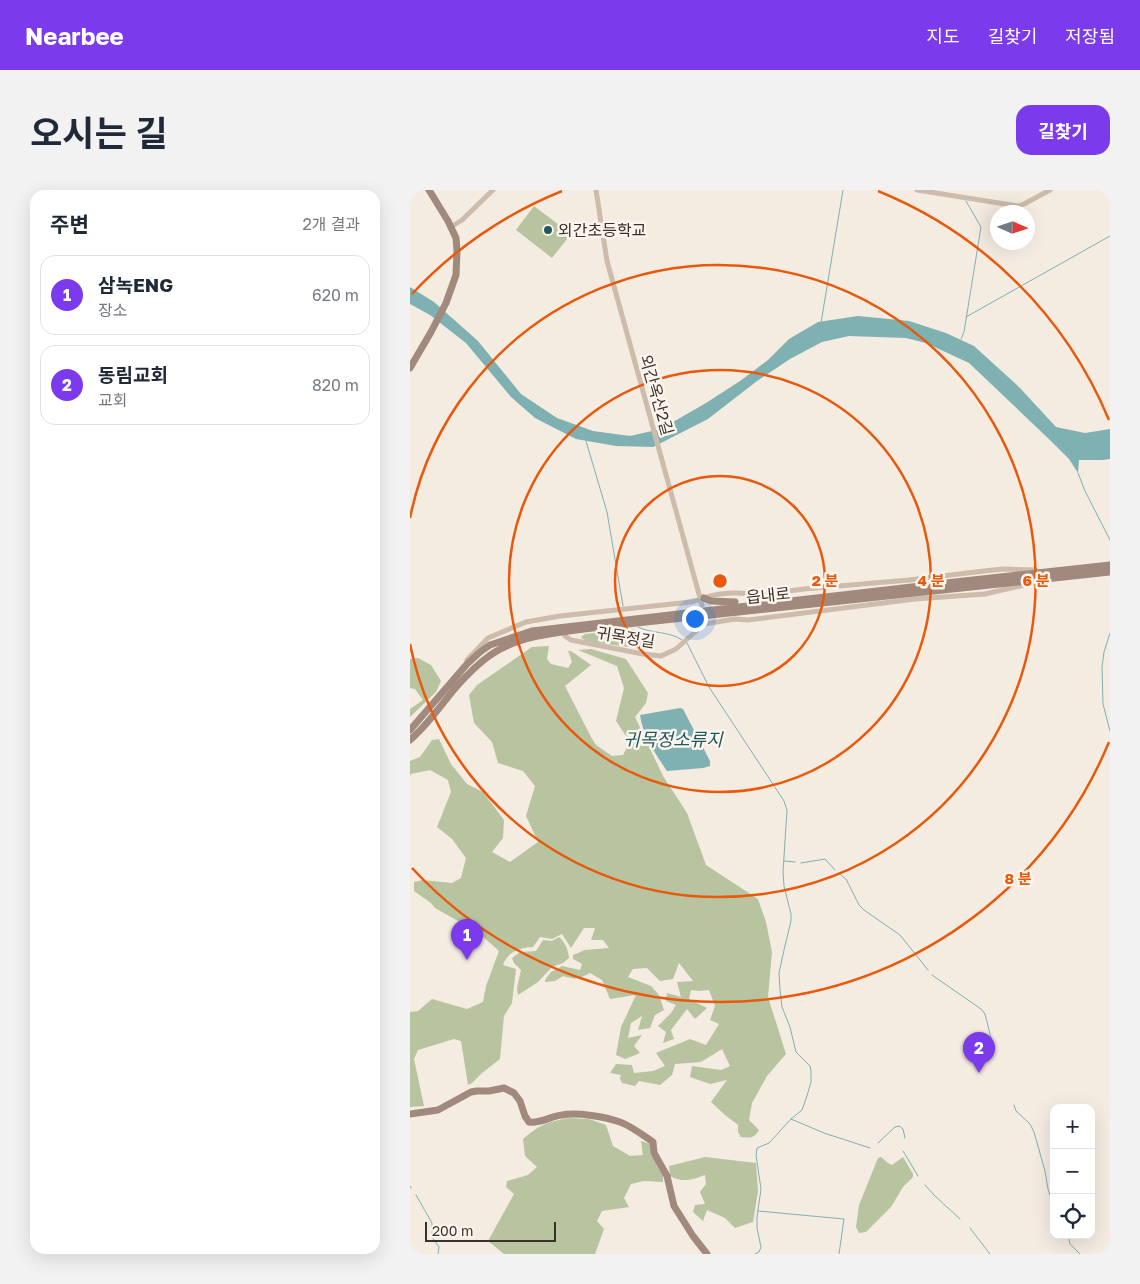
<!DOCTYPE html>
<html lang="ko">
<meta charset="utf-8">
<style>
:root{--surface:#fff;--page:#f2f2f3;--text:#1f2937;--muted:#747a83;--line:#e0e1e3;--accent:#7c3aed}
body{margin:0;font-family:"Golos Text","Noto Sans KR",sans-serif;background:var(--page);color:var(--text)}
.controls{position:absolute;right:15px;bottom:15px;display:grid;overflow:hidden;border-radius:10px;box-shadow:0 5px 20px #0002}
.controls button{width:45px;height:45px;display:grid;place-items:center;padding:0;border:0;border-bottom:1px solid var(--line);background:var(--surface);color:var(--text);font:25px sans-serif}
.compass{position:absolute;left:580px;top:15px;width:45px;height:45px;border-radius:50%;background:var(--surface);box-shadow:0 5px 20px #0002;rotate:93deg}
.scale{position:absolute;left:15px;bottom:12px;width:131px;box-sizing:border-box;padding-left:5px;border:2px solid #3b302b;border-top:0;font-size:14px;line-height:18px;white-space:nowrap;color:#3b302b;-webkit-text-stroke:4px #fbf5ee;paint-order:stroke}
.you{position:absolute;left:284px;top:428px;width:18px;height:18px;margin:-12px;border:4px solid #fff;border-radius:50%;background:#1a73e8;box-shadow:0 0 0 8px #1a73e833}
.badge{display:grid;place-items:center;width:32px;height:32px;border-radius:50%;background:var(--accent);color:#fff;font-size:16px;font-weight:700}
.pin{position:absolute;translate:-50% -41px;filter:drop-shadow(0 1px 2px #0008)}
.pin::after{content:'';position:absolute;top:26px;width:18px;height:15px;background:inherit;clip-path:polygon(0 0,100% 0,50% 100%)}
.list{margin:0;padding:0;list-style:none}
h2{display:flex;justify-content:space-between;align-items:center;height:65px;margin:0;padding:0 20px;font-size:21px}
h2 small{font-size:16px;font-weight:400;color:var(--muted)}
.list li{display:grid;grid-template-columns:32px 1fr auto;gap:15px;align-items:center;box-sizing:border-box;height:80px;margin:0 10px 10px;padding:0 10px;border:1px solid var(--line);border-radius:15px}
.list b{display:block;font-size:19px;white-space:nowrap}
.list p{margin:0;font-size:16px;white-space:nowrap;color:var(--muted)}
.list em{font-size:16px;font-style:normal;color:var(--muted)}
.icon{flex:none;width:28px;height:28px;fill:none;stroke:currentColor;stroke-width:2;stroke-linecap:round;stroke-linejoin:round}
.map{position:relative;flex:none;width:700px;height:1064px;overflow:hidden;border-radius:15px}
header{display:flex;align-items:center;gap:30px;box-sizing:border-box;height:70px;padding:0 25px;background:var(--accent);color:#fff}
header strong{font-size:24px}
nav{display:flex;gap:28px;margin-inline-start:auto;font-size:18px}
.intro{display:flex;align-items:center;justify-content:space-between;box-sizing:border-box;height:120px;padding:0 30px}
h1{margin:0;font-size:35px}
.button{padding:12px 22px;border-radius:15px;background:var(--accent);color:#fff;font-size:18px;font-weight:700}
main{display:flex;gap:30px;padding:0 30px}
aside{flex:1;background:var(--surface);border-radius:15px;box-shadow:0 5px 20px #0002}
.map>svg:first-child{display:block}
</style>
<header>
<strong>Nearbee</strong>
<nav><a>지도</a><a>길찾기</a><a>저장됨</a></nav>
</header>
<div class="intro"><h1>오시는 길</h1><a class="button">길찾기</a></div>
<main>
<aside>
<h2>주변<small>2개 결과</small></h2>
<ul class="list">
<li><span class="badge">1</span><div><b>삼녹ENG</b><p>장소</p></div><em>620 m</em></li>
<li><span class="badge">2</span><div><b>동림교회</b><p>교회</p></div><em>820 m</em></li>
</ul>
</aside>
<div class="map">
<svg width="700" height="1064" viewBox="0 0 700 1064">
<rect width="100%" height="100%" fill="#f4ebe1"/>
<!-- green -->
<path fill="#b8c4a0" d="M124 16 161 44 142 68 106 40Z
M223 439 234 444 242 447 241 457 240 460 175 451 171 447 175 444Z
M139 456 137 469 141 474 158 478 162 472 158 461H161L181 475 155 496 181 547 186 555 202 566 213 565 220 552 206 531 214 498 207 476 168 460 181 459 216 469 238 503 236 513 225 527 253 586 277 623 296 675 348 709 356 732 362 762 358 807 376 864 357 886 342 913 339 930 349 940C344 949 340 948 331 947L328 942V935L315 925 301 912 317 890 300 894 280 887 282 876 311 880 320 876 312 859 291 872 265 874 262 885 250 895 229 891 225 896 212 893 210 889 211 885 200 883 206 874 222 875 224 883 243 881 255 876 246 863 280 849 296 855 309 834 300 830 305 816 299 800 289 801 281 800 279 809 297 818 285 829 277 819 261 840 264 849 253 853 256 842 248 836 261 823 266 815 256 811 257 803 271 807 267 792 283 791 269 773 263 789 250 791 237 778 223 779 218 787 241 796 249 805 254 820 245 825 240 838 228 840 232 826 221 833 218 848 232 845 224 856 230 863 215 869 206 865 211 837 226 805 200 809 192 790 180 783C169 789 166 790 153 786L145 791 135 792V790L141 782 152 776 170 780 172 774 163 769V765L175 760 199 758 193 750H181L185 738H174L161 758 152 744 142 749 130 747 123 757C111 757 97 762 93 775L106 779 102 813 94 826 90 869 72 883 62 893 58 895 51 851 44 849 8 860 4 869 14 916 0 917V822L8 821 22 809 57 819 73 812 76 796 89 761 69 743 25 718 21 713 4 701V692L13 690 42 693 51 688 56 668 42 649 27 637 41 602 38 590 20 580 1 584 0 586V571L10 567 22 550 29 549 41 574 57 594 73 602 94 630 93 648 82 662 100 672 128 652 116 626 125 596 113 581 88 573 82 552 64 533 59 505 67 495 122 457Z
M8 468 21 475 31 491 26 502 0 527V519L13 510 5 499 0 498V469Z
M149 747C156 753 158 760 159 768L153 773 142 777 128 792 108 805 107 798 111 780 104 773 102 768 110 762 126 761 133 750 142 751Z
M159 928 179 929 196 935 203 956 220 966 233 965 231 951 240 954 241 965 253 984V992L234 991 221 994 214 1008 219 1017 192 1021 187 1031 194 1039 185 1064H94L78 1051 104 1004 96 997 97 991 118 985 127 977 115 966 113 949C129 935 137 932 159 928Z
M295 967 346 973 348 1001 343 1032 325 1038 315 1028 297 1020 293 1031 283 1022 285 1015 295 1014 290 1002 296 994 295 985C281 990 274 993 260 986L259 976Z
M471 967 478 973 482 975 493 967 503 984V987L493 997 481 1017 456 1042 449 1043 446 1037 449 1015 468 968Z"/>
<!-- water -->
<path fill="#7fb0b2" d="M0 97 24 112 68 151 111 204 147 228 183 241 220 246 251 239 296 213 330 191 358 170 379 149 408 132 448 126 499 131 536 143 564 156 609 197 646 237 675 243 700 239V269L692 270H669L668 283 659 269 641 251 559 173 516 153 496 148 439 146 412 152 380 169 347 191 298 229 243 257 206 256 166 249 125 228 101 207 56 153 20 125 0 114Z
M270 518 273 519 300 571V576L293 578 257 581C245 563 233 546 230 525Z"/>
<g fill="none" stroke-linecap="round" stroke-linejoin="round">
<!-- stream -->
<path stroke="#7fb0b2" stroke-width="1" d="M556 127 700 46
M411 133 433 0
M551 149 554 142 571 37 556 11
M176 251 197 322 213 416
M668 283 675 301 700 350
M228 437C242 444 260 441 272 450
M700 443 694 462 692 477 693 514 700 541
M276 452 277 453 299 497 374 611 377 620 373 682 374 696 381 724V731L374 760 369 783 370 800 372 817 380 837 386 862 400 876 401 881V892L397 906 392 920 381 929 359 953 347 958 346 965 351 999 347 1027V1038L351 1057 349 1062 345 1064
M374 671 385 672
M391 673 415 669 425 680
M430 684 436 689 449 715 454 720 490 745 518 780
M522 785 571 819 575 824 581 848
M604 915 606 921 620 934 624 942 635 981 638 999 640 1005
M381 929 414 943 460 958
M468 953 485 937 489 936 493 939 495 948
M493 961 508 986
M515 995 525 1006 550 1029
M0 996 1 998
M6 1005 22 1033V1047L29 1057 28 1064
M643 1011 644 1014
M348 1021 434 1029 429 1064
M560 1038 580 1064
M658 1045 660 1054 670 1064"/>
<!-- street -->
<path stroke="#cdbbac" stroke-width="5" d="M186 0 197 71 292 415
M507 0 608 16 614 14 640 0
M41 37 52 30 83 0
M154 440 155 446 161 450 233 464 251 466 266 459 294 434 325 429 338 430 505 409 575 404 623 393
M57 470 78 448 116 432 150 426 281 412C287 411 291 409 297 407 312 402 332 402 348 405L394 399 499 390 574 381 593 379 626 380"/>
<!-- secondary -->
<path stroke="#a18a7d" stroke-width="7" d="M0 178 21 142 36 113 46 85 47 61 46 48 38 31 19 0
M294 408 301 411 325 412
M0 540 57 474 70 462 80 455 122 441 545 392 700 375
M0 550C19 534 32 513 48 495 57 485 68 474 79 466 109 444 154 442 190 437L700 382
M0 924 28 920 61 902 67 901H79L94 898 104 903 110 911 115 926 119 932C130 934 141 926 152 925 167 922 196 927 210 932 221 936 233 945 243 952L244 963 257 986 264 1016 283 1046 297 1064"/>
</g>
<!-- distance rings -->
<g fill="none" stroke="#e8590c" stroke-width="2.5">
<circle cx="310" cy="391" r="105"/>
<circle cx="310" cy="391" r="211"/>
<path d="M0 328A316 316 0 1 1 0 454"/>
<path d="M699 552A421 421 0 0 1 2 678M2 104A421 421 0 0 1 152 1M468 1A421 421 0 0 1 699 230"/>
</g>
<!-- markers -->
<circle fill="#1f5a5e" stroke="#fbf5ee" stroke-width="2" cx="138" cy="40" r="5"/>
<g text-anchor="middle" stroke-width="5" stroke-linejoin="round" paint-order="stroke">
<!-- poi labels -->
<g font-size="16" fill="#3b302b" stroke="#fbf5ee" text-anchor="start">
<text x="148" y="46">외간초등학교</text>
</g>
<!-- street labels -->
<g font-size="16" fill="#3b302b" stroke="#fbf5ee">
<text transform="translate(247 205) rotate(74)" y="6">외간옥산2길</text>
<text transform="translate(358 405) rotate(-6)" y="6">읍내로</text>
<text transform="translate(216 447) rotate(9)" y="6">귀목정길</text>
</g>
<!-- water labels -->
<g font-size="18" font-style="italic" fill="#1f5a5e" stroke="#fbf5ee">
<text x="263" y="556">귀목정소류지</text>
</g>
</g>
<circle cx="310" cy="391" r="8" fill="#e8590c" stroke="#fbf5ee" stroke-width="2.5"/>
<g font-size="15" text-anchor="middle" font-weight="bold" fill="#e8590c" stroke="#fbf5ee" stroke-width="5" stroke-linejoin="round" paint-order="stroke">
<text x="415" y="396">2 분</text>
<text x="521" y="396">4 분</text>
<text x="626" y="396">6 분</text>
<text x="608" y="694">8 분</text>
</g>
</svg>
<div class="controls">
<button>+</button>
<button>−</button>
<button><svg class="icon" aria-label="locate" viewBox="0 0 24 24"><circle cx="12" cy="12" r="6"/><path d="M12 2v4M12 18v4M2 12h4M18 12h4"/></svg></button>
</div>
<svg class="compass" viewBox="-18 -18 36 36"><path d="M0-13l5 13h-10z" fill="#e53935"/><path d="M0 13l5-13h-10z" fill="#747a83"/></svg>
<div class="scale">200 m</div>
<div class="you"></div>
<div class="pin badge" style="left:57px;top:770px">1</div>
<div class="pin badge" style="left:569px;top:883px">2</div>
</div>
</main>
